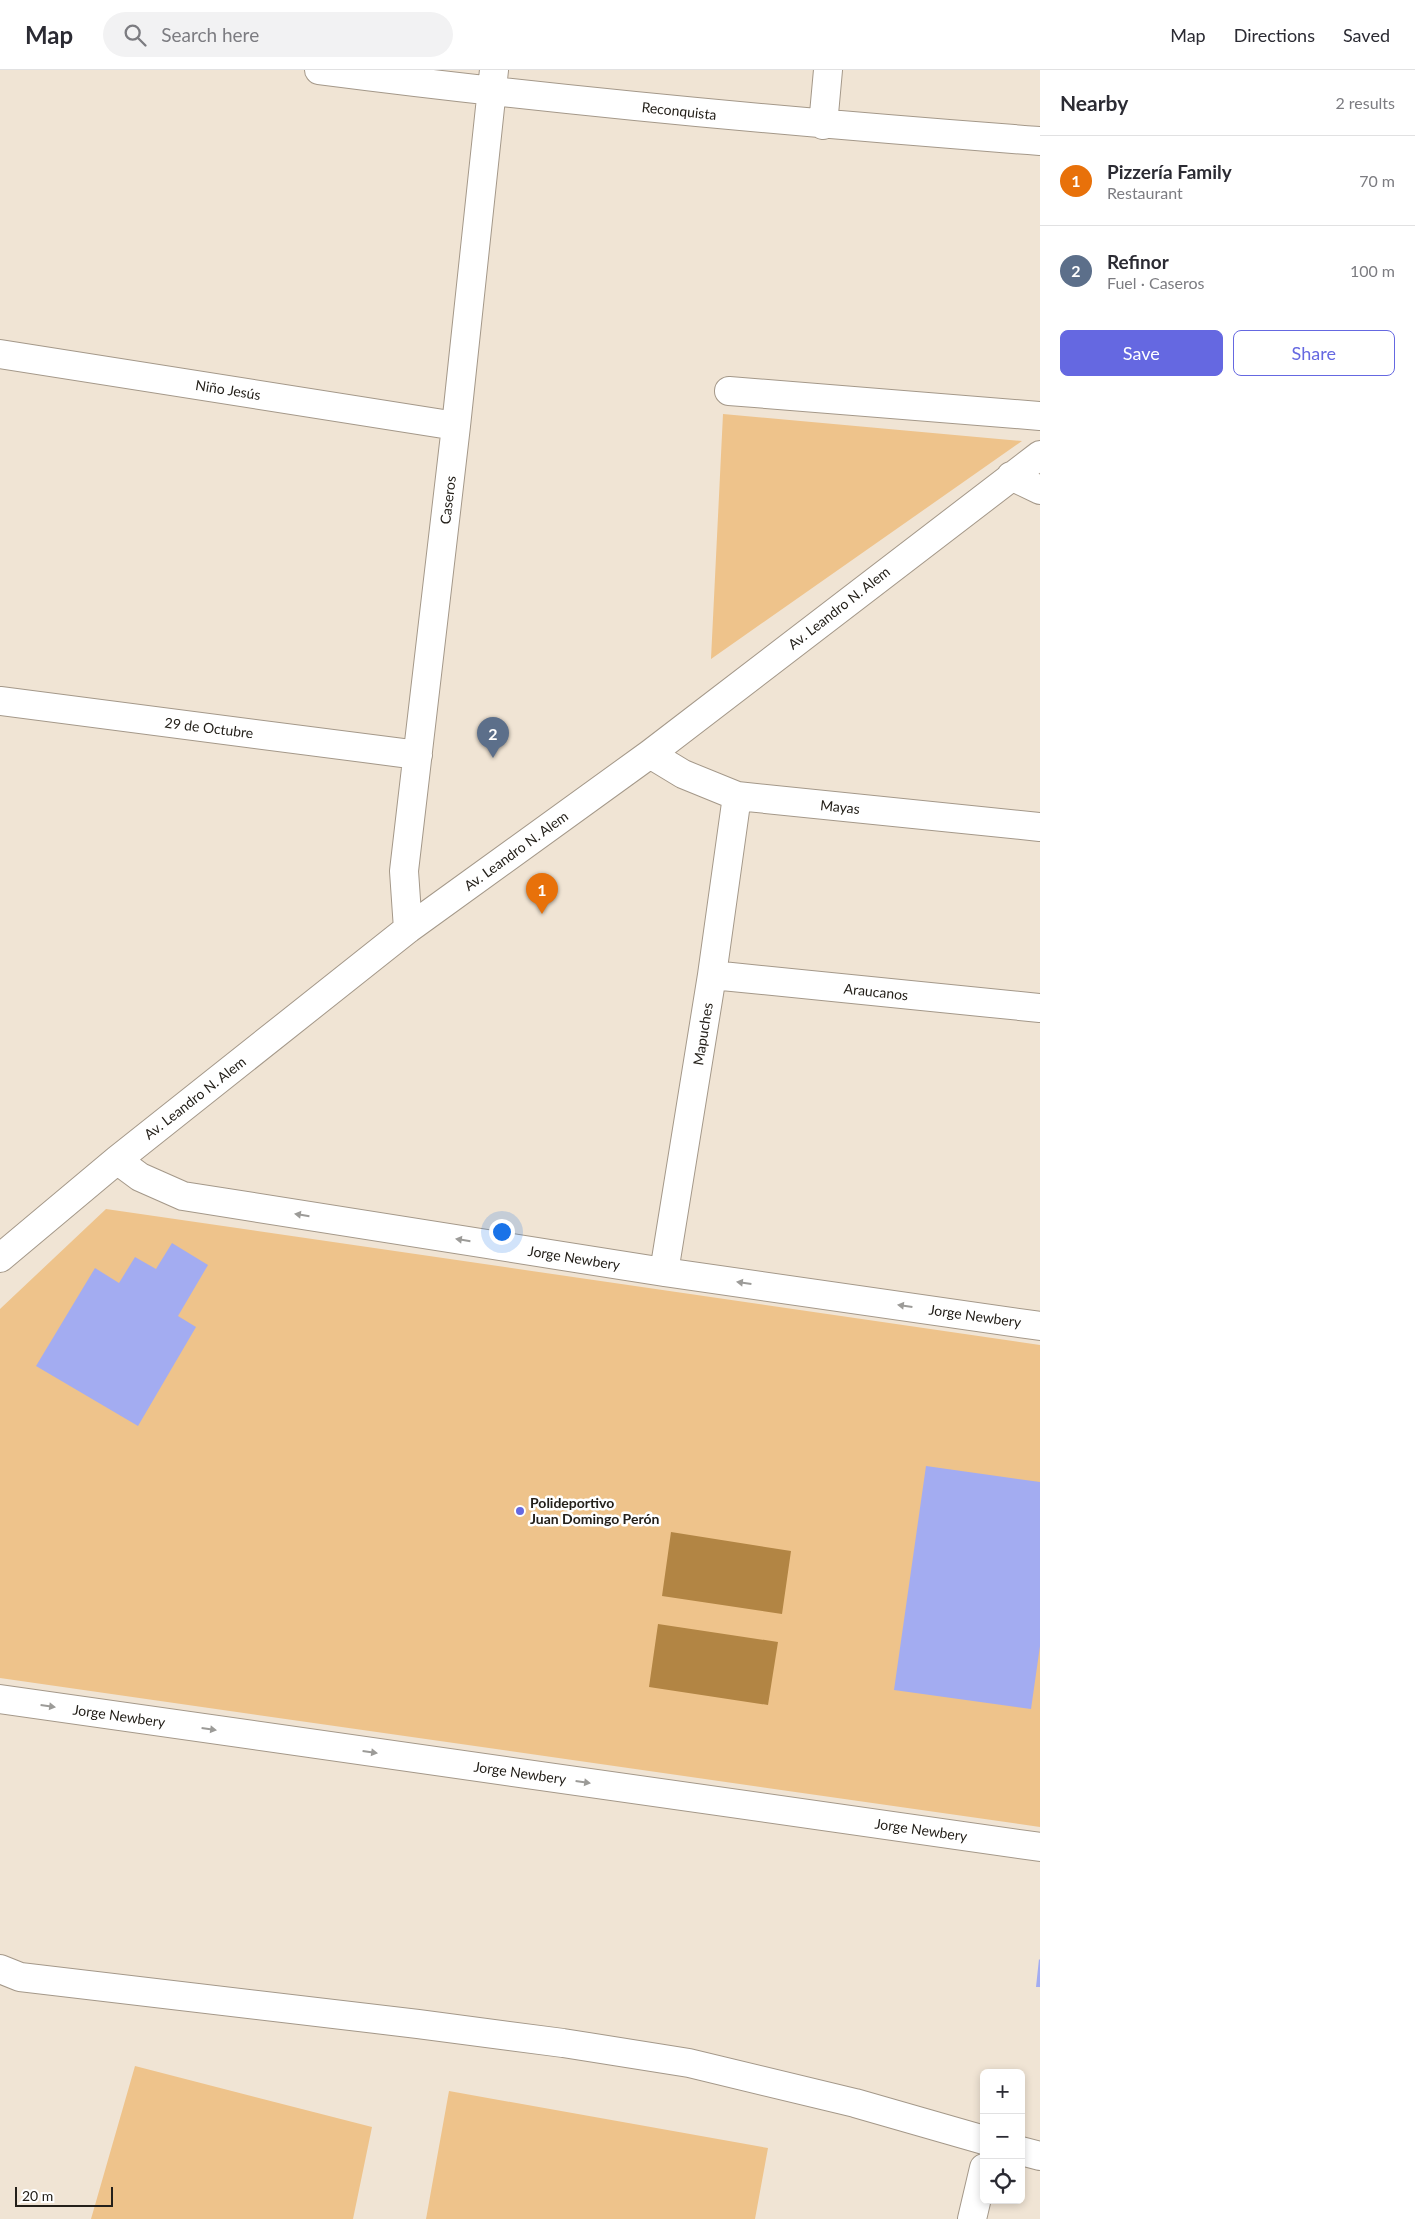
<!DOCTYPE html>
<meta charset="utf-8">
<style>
:root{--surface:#fff;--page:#f2f2f3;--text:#2b2b33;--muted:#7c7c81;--line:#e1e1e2;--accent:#6568e1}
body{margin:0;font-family:Lato,sans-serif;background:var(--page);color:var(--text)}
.controls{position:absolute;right:15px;bottom:15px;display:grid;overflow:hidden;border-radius:8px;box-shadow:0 2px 8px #0003}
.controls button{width:45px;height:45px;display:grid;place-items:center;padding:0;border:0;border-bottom:1px solid var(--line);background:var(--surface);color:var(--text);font:25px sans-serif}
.scale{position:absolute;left:15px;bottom:12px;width:98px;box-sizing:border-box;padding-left:5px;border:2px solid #24201a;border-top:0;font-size:14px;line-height:18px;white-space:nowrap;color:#24201a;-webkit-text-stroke:4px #fff;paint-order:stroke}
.you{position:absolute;left:501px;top:1161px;width:18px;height:18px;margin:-12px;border:4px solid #fff;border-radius:50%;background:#1a73e8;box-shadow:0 0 0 8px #1a73e833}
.badge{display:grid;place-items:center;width:32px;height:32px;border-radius:50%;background:var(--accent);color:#fff;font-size:16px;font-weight:700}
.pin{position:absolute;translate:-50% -41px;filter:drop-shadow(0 1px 2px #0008)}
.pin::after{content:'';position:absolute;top:26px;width:18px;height:15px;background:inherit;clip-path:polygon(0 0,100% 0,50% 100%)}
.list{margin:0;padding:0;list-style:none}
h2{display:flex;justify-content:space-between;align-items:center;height:65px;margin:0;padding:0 20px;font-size:21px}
h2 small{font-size:16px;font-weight:400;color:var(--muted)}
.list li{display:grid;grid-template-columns:32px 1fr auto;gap:15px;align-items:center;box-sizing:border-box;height:90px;padding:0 20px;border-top:1px solid var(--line)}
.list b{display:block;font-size:19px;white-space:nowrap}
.list p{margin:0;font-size:16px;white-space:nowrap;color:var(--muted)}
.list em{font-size:16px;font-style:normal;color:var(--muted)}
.actions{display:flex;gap:10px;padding:15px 20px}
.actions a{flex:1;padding:11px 0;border:1px solid var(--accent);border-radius:8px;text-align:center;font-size:18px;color:var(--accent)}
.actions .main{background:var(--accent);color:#fff}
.icon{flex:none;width:28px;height:28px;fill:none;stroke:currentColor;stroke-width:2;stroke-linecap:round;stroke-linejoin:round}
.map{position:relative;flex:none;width:1040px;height:2149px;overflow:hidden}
header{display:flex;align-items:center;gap:30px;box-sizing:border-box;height:70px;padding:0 25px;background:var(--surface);border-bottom:1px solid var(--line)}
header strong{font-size:24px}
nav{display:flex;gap:28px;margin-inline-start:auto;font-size:18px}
.search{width:350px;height:45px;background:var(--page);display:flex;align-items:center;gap:12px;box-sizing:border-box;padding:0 18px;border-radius:28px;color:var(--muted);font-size:19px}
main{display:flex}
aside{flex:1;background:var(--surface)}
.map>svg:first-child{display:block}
</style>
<header>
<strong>Map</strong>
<div class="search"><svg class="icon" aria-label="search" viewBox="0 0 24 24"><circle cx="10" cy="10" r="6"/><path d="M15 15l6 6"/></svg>Search here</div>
<nav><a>Map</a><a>Directions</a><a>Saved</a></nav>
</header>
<main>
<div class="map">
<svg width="1040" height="2149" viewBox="0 0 1040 2149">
<rect width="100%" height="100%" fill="#f0e4d4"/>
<!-- green -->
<path fill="#eec38b" d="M723 344 1022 371 711 589Z
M106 1139 1040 1275V1757L0 1608V1239Z
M135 1996 372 2057 353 2149H91Z
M449 2021 768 2078 755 2149H426Z"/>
<!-- water -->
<path fill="#b28544" d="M671 1462 791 1481 782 1544 662 1526Z
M658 1554 778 1572 768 1635 649 1617Z"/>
<!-- building -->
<path fill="#a3acf1" d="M172 1173 208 1195 178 1246 196 1257 138 1356 36 1296 95 1198 119 1213 135 1187 156 1199Z
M926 1396 1040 1412V1576L1031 1639 894 1620Z
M1039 1889 1040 1890V1917H1036Z"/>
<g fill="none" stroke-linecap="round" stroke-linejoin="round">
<!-- minor casing -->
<g stroke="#a49889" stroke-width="30">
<path id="minor" d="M319 0C559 31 799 53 1040 71
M823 55 828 0
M0 284 456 356
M729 321 1040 346
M1011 406 1040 420
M0 631 418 685
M650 684 683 704 737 726 1040 757
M408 859 404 801 456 356 494 0
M712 905 1040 938
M117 1090 140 1107 183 1126 664 1202 1040 1256
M0 1188 117 1090 408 859 650 684 1040 385
M664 1202 712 905 737 726
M0 1629 1040 1777
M0 1899 20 1907 418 1954 563 1973 689 1993 855 2033 984 2070
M1021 2081 1040 2086
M972 2149 984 2098"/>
</g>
<!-- minor -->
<use href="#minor" stroke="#fff" stroke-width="28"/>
</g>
<!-- one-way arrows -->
<defs><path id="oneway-solid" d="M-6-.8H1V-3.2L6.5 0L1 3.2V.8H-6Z" transform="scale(1.25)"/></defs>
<g fill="#9c9b98">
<use href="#oneway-solid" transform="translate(302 1145) rotate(-171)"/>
<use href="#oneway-solid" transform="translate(463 1170) rotate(-171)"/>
<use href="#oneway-solid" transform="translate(744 1213) rotate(-172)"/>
<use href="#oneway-solid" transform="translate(905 1236) rotate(-172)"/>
<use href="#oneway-solid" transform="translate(48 1636) rotate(8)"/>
<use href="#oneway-solid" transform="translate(209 1659) rotate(8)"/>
<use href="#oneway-solid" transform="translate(370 1682) rotate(8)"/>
<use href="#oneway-solid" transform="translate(583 1712) rotate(8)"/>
</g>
<!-- markers -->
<circle fill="#6568e1" stroke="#fff" stroke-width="2" cx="520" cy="1441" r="5"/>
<g text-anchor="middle" stroke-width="5" stroke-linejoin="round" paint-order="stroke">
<!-- street labels -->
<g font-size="14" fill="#24201a" stroke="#fff">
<text transform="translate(679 41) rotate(6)" y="5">Reconquista</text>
<text transform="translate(228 320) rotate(9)" y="5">Niño Jesús</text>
<text transform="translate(448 430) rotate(-83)" y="5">Caseros</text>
<text transform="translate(839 538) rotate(-38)" y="5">Av. Leandro N. Alem</text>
<text transform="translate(209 658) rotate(7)" y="5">29 de Octubre</text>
<text transform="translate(840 737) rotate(6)" y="5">Mayas</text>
<text transform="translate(516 781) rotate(-36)" y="5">Av. Leandro N. Alem</text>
<text transform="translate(876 922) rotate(6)" y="5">Araucanos</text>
<text transform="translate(703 964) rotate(-81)" y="5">Mapuches</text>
<text transform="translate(195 1028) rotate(-38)" y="5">Av. Leandro N. Alem</text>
<text transform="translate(574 1188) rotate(9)" y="5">Jorge Newbery</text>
<text transform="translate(975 1246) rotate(8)" y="5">Jorge Newbery</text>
<text transform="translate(119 1646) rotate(8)" y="5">Jorge Newbery</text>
<text transform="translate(520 1703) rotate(8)" y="5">Jorge Newbery</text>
<text transform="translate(921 1760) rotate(8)" y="5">Jorge Newbery</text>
</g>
<!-- poi labels -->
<g font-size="14" font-weight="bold" fill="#24201a" stroke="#fff" text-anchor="start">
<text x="530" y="1438">Polideportivo<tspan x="530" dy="16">Juan Domingo Perón</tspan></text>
</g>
</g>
</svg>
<div class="controls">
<button>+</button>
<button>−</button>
<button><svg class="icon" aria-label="locate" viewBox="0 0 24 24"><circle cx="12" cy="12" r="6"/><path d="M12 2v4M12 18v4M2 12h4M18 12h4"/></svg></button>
</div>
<div class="scale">20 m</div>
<div class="you"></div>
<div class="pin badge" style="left:542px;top:844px;background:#e8710a">1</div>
<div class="pin badge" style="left:493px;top:688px;background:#5c6f8a">2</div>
</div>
<aside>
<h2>Nearby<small>2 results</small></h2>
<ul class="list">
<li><span class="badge" style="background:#e8710a">1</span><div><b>Pizzería Family</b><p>Restaurant</p></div><em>70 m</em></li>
<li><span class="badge" style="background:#5c6f8a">2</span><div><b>Refinor</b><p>Fuel · Caseros</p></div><em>100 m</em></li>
</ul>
<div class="actions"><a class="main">Save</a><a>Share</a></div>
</aside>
</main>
